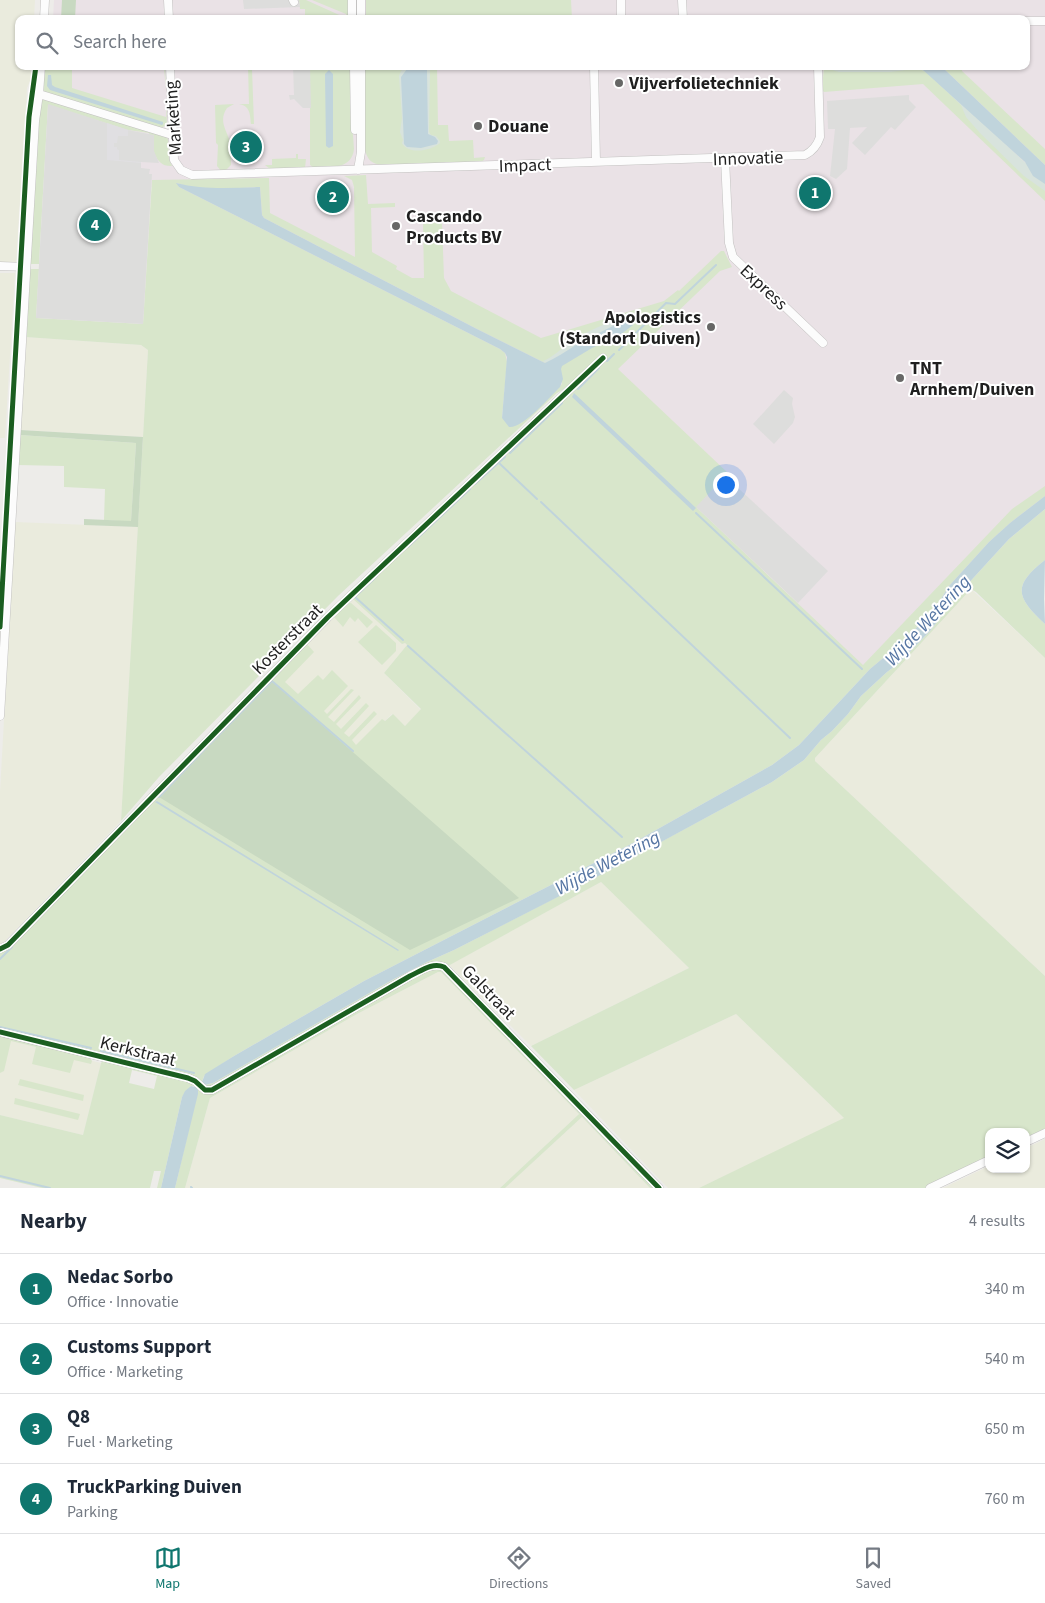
<!DOCTYPE html>
<meta charset="utf-8">
<style>
:root{--surface:#fff;--page:#f6f6f7;--text:#1f2937;--muted:#747a83;--line:#e0e1e3;--accent:#0f766e}
body{margin:0;font-family:"Source Sans 3",sans-serif;background:var(--page);color:var(--text)}
.controls{position:absolute;right:15px;bottom:15px;display:grid;overflow:hidden;border-radius:10px;box-shadow:0 1px 4px #0004}
.controls button{width:45px;height:45px;display:grid;place-items:center;padding:0;border:0;border-bottom:1px solid var(--line);background:var(--surface);color:var(--text);font:25px sans-serif}
.you{position:absolute;left:725px;top:484px;width:18px;height:18px;margin:-12px;border:4px solid #fff;border-radius:50%;background:#1a73e8;box-shadow:0 0 0 8px #1a73e833}
.badge{display:grid;place-items:center;width:32px;height:32px;border-radius:50%;background:var(--accent);color:#fff;font-size:16px;font-weight:700}
.pin{position:absolute;translate:-50% -50%;border:2px solid #fff;box-shadow:0 1px 5px #0006}
.list{margin:0;padding:0;list-style:none}
h2{display:flex;justify-content:space-between;align-items:center;height:65px;margin:0;padding:0 20px;font-size:21px}
h2 small{font-size:16px;font-weight:400;color:var(--muted)}
.list li{display:grid;grid-template-columns:32px 1fr auto;gap:15px;align-items:center;box-sizing:border-box;height:70px;padding:0 20px;border-top:1px solid var(--line)}
.list b{display:block;font-size:19px;white-space:nowrap}
.list p{margin:0;font-size:16px;white-space:nowrap;color:var(--muted)}
.list em{font-size:16px;font-style:normal;color:var(--muted)}
.icon{flex:none;width:28px;height:28px;fill:none;stroke:currentColor;stroke-width:2;stroke-linecap:round;stroke-linejoin:round}
.map{position:relative;flex:none;width:1045px;height:1188px;overflow:hidden}
.search{position:absolute;background:var(--surface);box-shadow:0 1px 4px #0004;left:15px;right:15px;top:15px;height:55px;display:flex;align-items:center;gap:12px;box-sizing:border-box;padding:0 18px;border-radius:10px;color:var(--muted);font-size:19px}
.sheet{height:345px;background:var(--surface)}
nav{display:flex;justify-content:space-around;align-items:center;box-sizing:border-box;height:70px;border-top:1px solid var(--line);background:var(--surface);font-size:14px;color:var(--muted)}
nav a{display:grid;justify-items:center;gap:2px}
nav .on{color:var(--accent)}
.map>svg:first-child{display:block}
</style>
<div class="map">
<svg width="1045" height="1188" viewBox="0 0 1045 1188">
<rect width="100%" height="100%" fill="#edece9"/>
<!-- industrial -->
<path fill="#eae2e6" d="M54 0H1045V501L871 678 560 387 151 187 143 324 50 66H1026V19H53Z"/>
<!-- farmland -->
<path fill="#eaebdd" d="M0 0H35L34 19H19V66H31V79L27 88 16 264H0Z
M0 273H15L5 438H0Z
M25 337 141 345 148 350 143 437 20 430Z
M15 522 138 527 121 821 0 946V792Z
M971 589 1045 658V976L815 761V758Z
M352 596 407 645 384 673 421 710 405 726 392 714 353 751 269 678Z
M601 882 689 968 531 1046 449 965Z
M438 972H441L579 1114 500 1188H185L210 1098 357 1014Z
M736 1014 845 1119 699 1188H668L574 1090Z
M0 1038 101 1063 83 1135 0 1115Z
M582 1117 650 1188H505Z
M1045 1139V1188H943L989 1166V1169H1026V1148Z"/>
<!-- grass -->
<path fill="#d8e6cb" fill-rule="evenodd" d="M299 0H306L346 18V14L312 0H349L350 19H305V9H300Z
M366 0H571L572 19H366Z
M44 66H165L166 90 164 68 72 70V88L166 117V96L167 125 161 128 44 92 42 88Z
M248 66H293V68L252 69 254 124H251C250 114 250 106 239 104H249Z
M310 66H352L350 94 354 149C352 170 329 167 314 168L310 165Z
M365 66H437L438 125H448L449 141 473 140 474 158 485 157 484 160 481 162H445V163C430 164 386 169 374 163 369 161 367 156 365 151Z
M824 66 918 68 927 72 1045 184V201L923 84 824 92 822 90Z
M941 66H962V71L1045 149V165Z
M45 98 166 137 168 139 169 158 172 166C154 167 153 147 149 133L128 130 48 105 39 264H29L37 124 41 101Z
M234 104 227 108C218 121 227 131 230 142 231 148 231 159 231 165L226 170 221 171 217 166 218 145 216 143 215 105Z
M296 154H298V159H306L305 168 270 169 265 165H272V159L296 158Z
M366 175 368 204 395 203V207L371 208 372 252 397 266 396 269 412 278H424L423 224 442 222 444 278 451 291 541 338 664 301 678 290 679 291 721 251H724L732 267 720 271 618 369 728 473 697 508 863 665 1012 509 1045 486V496L1010 523 989 542 949 586 936 607 905 640 870 669 799 745 772 765 631 844 364 981 234 1056 204 1076 202 1082 200 1083 0 1030V951L307 644 314 652 285 682 298 694 318 675 323 680 332 670 348 686 324 711 327 714 351 689 354 690 328 717 334 722 359 695 361 698 336 724 341 729 366 703 369 706 344 733 349 737 374 711 377 714 352 740 356 745 382 719 385 721 393 714 405 726 421 709 384 673 407 645 405 643 402 644 353 599 351 596 607 356 603 353 569 386 557 393 338 596 159 777 121 821 148 350 141 345 25 337 28 269H39L36 318 143 324 152 180 269 178 270 213 355 257 354 187 352 180 344 176ZM177 183C198 192 237 188 260 187L262 215 264 218 475 328 545 363 560 366 562 384 521 423 502 418 507 362 505 353 500 349 179 187Z
M20 435 136 443 131 522 104 520 105 489 64 487V466L18 465Z
M1045 509V560C1012 586 1016 597 1045 624V658L976 592 971 589 815 758V761L1045 976V1130L1026 1139V1132H989V1158L926 1188H699L844 1118 736 1014 574 1090 531 1046 689 968 601 882 448 966 441 962 432 963 214 1087H206L205 1085 213 1083 392 980 427 962 454 950 592 879 772 782 804 760 821 740 832 731 848 714 861 696 887 672 899 663 930 631 955 598 1009 539Z
M351 603 373 622 367 628 358 618 355 622 350 617 343 627 334 617V615L345 604Z
M376 625 396 643V651L382 665 358 642Z
M431 969 443 970 656 1188H650L582 1117 505 1188H500L579 1114 441 972H438L357 1014 210 1098 185 1188H175L198 1090 201 1089 203 1092Z
M0 1035 88 1055 92 1061 91 1064 74 1060 70 1073 32 1064 36 1047 11 1041 4 1071 0 1073Z
M104 1059 179 1078 197 1086H191L182 1097 161 1188H157L161 1171H154L150 1188H42L0 1178V1115L83 1135 101 1063ZM132 1070 157 1076 154 1089 129 1083Z
M20 1079 84 1095 83 1101 18 1085Z
M15 1098 80 1114 78 1120 14 1104Z"/>
<!-- forest -->
<path fill="#c8d9c1" d="M62 0H76L75 19H61Z
M20 430 143 437 138 527 84 525V519L131 521 136 443 20 435Z
M272 681 519 898 410 950 159 797Z"/>
<!-- wetland -->
<path fill="#d8e3dd" d="M407 66H427L430 69 429 132 431 135 436 136 440 141V143C431 151 408 155 402 143L403 140 400 132 402 118 399 76 401 71Z
M829 66H915L926 70 1045 181V191L1024 176 980 133 966 117 961 105 926 72 919 69H914L890 72H839L829 69Z
M627 317H630L632 320 629 321 558 360 545 363 543 361C551 359 564 346 572 341 589 330 608 322 627 317Z"/>
<!-- parking -->
<path fill="#dddddc" d="M243 0H299L300 7 244 9Z
M293 66H310L311 108H303L294 99 290 100 289 95H294Z
M909 95V100L916 107 895 130 891 127 865 155 852 143 867 127 850 128 847 169 836 179 830 176 835 129H828L827 101Z
M48 104 128 130 154 135V151L159 163 141 162V168L150 169 149 174H152L143 324 36 318Z
M784 390 793 398 792 404 795 417 793 423 774 444 753 424Z
M725 476 828 571 798 603 696 507Z"/>
<!-- plaza -->
<path fill="#e0dfe2" d="M107 123 128 130V136H118L117 143H114V147H117V149L119 150V160L141 162V163L107 160Z"/>
<!-- water -->
<path fill="#c0d4dc" d="M424 66 427 70 428 134 435 137 438 141 437 144 421 148 407 147 404 144 401 77 407 69Z
M837 66H941L1045 165V184L1033 176 1025 162 923 70 914 67 845 68Z
M329 70 333 74V146L329 148 326 146 325 74Z
M48 75H51L52 85 55 87 163 122V124L162 125 50 90 47 86Z
M176 183C203 190 232 188 260 187L262 215 264 218 475 328 545 363C556 358 565 352 576 345 594 335 611 326 630 319L632 320 633 325 620 335 592 348 562 366 561 369 563 379 560 387C550 397 522 429 509 427L502 418 507 357 505 353 500 349 179 187Z
M574 393 696 508 693 511 572 397Z
M1045 496V509L1009 539 955 598 930 631 899 663 887 672 861 696 848 714 832 731 821 740 804 760 772 782 591 880 454 950 427 962 392 980 213 1083 205 1085 202 1082 205 1074 234 1056 364 981 631 844 772 765 799 745 870 669 905 640 936 607 949 586 989 542 1010 523Z
M1045 560 1044 599 1045 624C1016 597 1012 586 1045 560Z
M157 801 399 950 398 951 155 802Z
M191 1086 196 1087 198 1090V1094L175 1188H161L182 1097 185 1091Z"/>
<g fill="none" stroke-linecap="round" stroke-linejoin="round">
<!-- stream -->
<path stroke="#c0d4dc" stroke-width="2" d="M619 350 666 303 675 304 716 265
M607 361 614 354
M578 389 599 368
M510 453 562 403
M499 463 537 499
M475 484 505 457
M541 502 790 738
M696 513 862 669
M408 547 470 489
M377 576 355 597 403 640
M408 646 622 837
M210 744 272 681 353 751
M159 797 207 747
M0 959 12 947
M0 1027 91 1048
M101 1051 194 1073
M0 1176 50 1188
M191 1187 192 1188"/>
<!-- minor casing -->
<g stroke="#c3c2c1" stroke-width="9">
<path id="minor" d="M168 0 169 19
M293 0 294 2
M352 0V19
M621 0V19
M682 0 683 19
M44 19 45 0
M361 19V0
M1026 21H1045
M170 66 174 160 181 170 192 175 805 155C813 151 817 146 820 137L818 66
M354 66 355 130
M594 66 596 162
M39 94 172 135
M725 159 729 243 733 257 823 343
M358 170 361 152V66
M0 266 26 267
M0 716 35 121 39 94 41 66
M0 949 8 945 328 617 603 358
M0 1032 188 1078 195 1081 205 1090H212L410 976C421 971 432 962 444 967L659 1188
M1026 1142 1045 1133
M930 1188 989 1160"/>
</g>
<!-- minor -->
<use href="#minor" stroke="#fcfcfc" stroke-width="8"/>
<!-- cycleway casing -->
<g stroke="#fff" stroke-width="8">
<path id="cycleway" d="M0 627 29 117 36 66
M0 949 8 945 328 617 603 358
M0 1032 188 1078 195 1081 205 1090H212L410 976C421 971 432 962 444 967L659 1188"/>
</g>
<!-- cycleway -->
<use href="#cycleway" stroke="#1b5e20" stroke-width="5"/>
</g>
<!-- markers -->
<g fill="#676766" stroke="#fff" stroke-width="2">
<circle cx="619" cy="83" r="5"/>
<circle cx="478" cy="126" r="5"/>
<circle cx="396" cy="226" r="5"/>
<circle cx="711" cy="327" r="5"/>
<circle cx="900" cy="378" r="5"/>
</g>
<g text-anchor="middle" stroke-width="4" stroke-linejoin="round" paint-order="stroke">
<!-- poi labels -->
<g font-size="18" font-weight="bold" fill="#1f1f1f" stroke="#fff" text-anchor="start">
<text x="629" y="89">Vijverfolietechniek</text>
<text x="488" y="132">Douane</text>
<text x="406" y="222">Cascando<tspan x="406" dy="21">Products BV</tspan></text>
<text x="701" y="323" text-anchor="end">Apologistics<tspan x="701" dy="21">(Standort Duiven)</tspan></text>
<text x="910" y="374">TNT<tspan x="910" dy="21">Arnhem/Duiven</tspan></text>
</g>
<!-- street labels -->
<g font-size="18" fill="#1f1f1f" stroke="#fff">
<text transform="translate(173 118) rotate(-94)" y="6">Marketing</text>
<text transform="translate(748 158) rotate(-2)" y="6">Innovatie</text>
<text transform="translate(525 165) rotate(-2)" y="6">Impact</text>
<text transform="translate(764 287) rotate(43)" y="6">Express</text>
<text transform="translate(287 639) rotate(-45)" y="6">Kosterstraat</text>
<text transform="translate(489 992) rotate(46)" y="6">Galstraat</text>
<text transform="translate(138 1051) rotate(14)" y="6">Kerkstraat</text>
</g>
<!-- water labels -->
<g font-size="19" font-style="italic" fill="#5776a3" stroke="#fff">
<text transform="translate(927 620) rotate(-47)" y="7">Wijde Wetering</text>
<text transform="translate(607 862) rotate(-28)" y="7">Wijde Wetering</text>
</g>
</g>
</svg>
<div class="controls">
<button><svg class="icon" aria-label="layers" viewBox="0 0 24 24"><path d="M12 4l9 5-9 5-9-5zM3 14l9 5 9-5"/></svg></button>
</div>
<div class="you"></div>
<div class="pin badge" style="left:815px;top:193px">1</div>
<div class="pin badge" style="left:333px;top:197px">2</div>
<div class="pin badge" style="left:246px;top:147px">3</div>
<div class="pin badge" style="left:95px;top:225px">4</div>
<div class="search"><svg class="icon" aria-label="search" viewBox="0 0 24 24"><circle cx="10" cy="10" r="6"/><path d="M15 15l6 6"/></svg>Search here</div>
</div>
<section class="sheet">
<h2>Nearby<small>4 results</small></h2>
<ul class="list">
<li><span class="badge">1</span><div><b>Nedac Sorbo</b><p>Office · Innovatie</p></div><em>340 m</em></li>
<li><span class="badge">2</span><div><b>Customs Support</b><p>Office · Marketing</p></div><em>540 m</em></li>
<li><span class="badge">3</span><div><b>Q8</b><p>Fuel · Marketing</p></div><em>650 m</em></li>
<li><span class="badge">4</span><div><b>TruckParking Duiven</b><p>Parking</p></div><em>760 m</em></li>
</ul>
</section>
<nav>
<a class="on"><svg class="icon" aria-label="map" viewBox="0 0 24 24"><path d="M3 6l6-2 6 2 6-2v14l-6 2-6-2-6 2zM9 4v14M15 6v14"/></svg>Map</a>
<a><svg class="icon" aria-label="directions" viewBox="0 0 24 24"><path d="M12 3l9 9-9 9-9-9zM9 14v-3h6M13 9l2 2-2 2"/></svg>Directions</a>
<a><svg class="icon" aria-label="saved" viewBox="0 0 24 24"><path d="M7 4h10v16l-5-4-5 4z"/></svg>Saved</a>
</nav>
